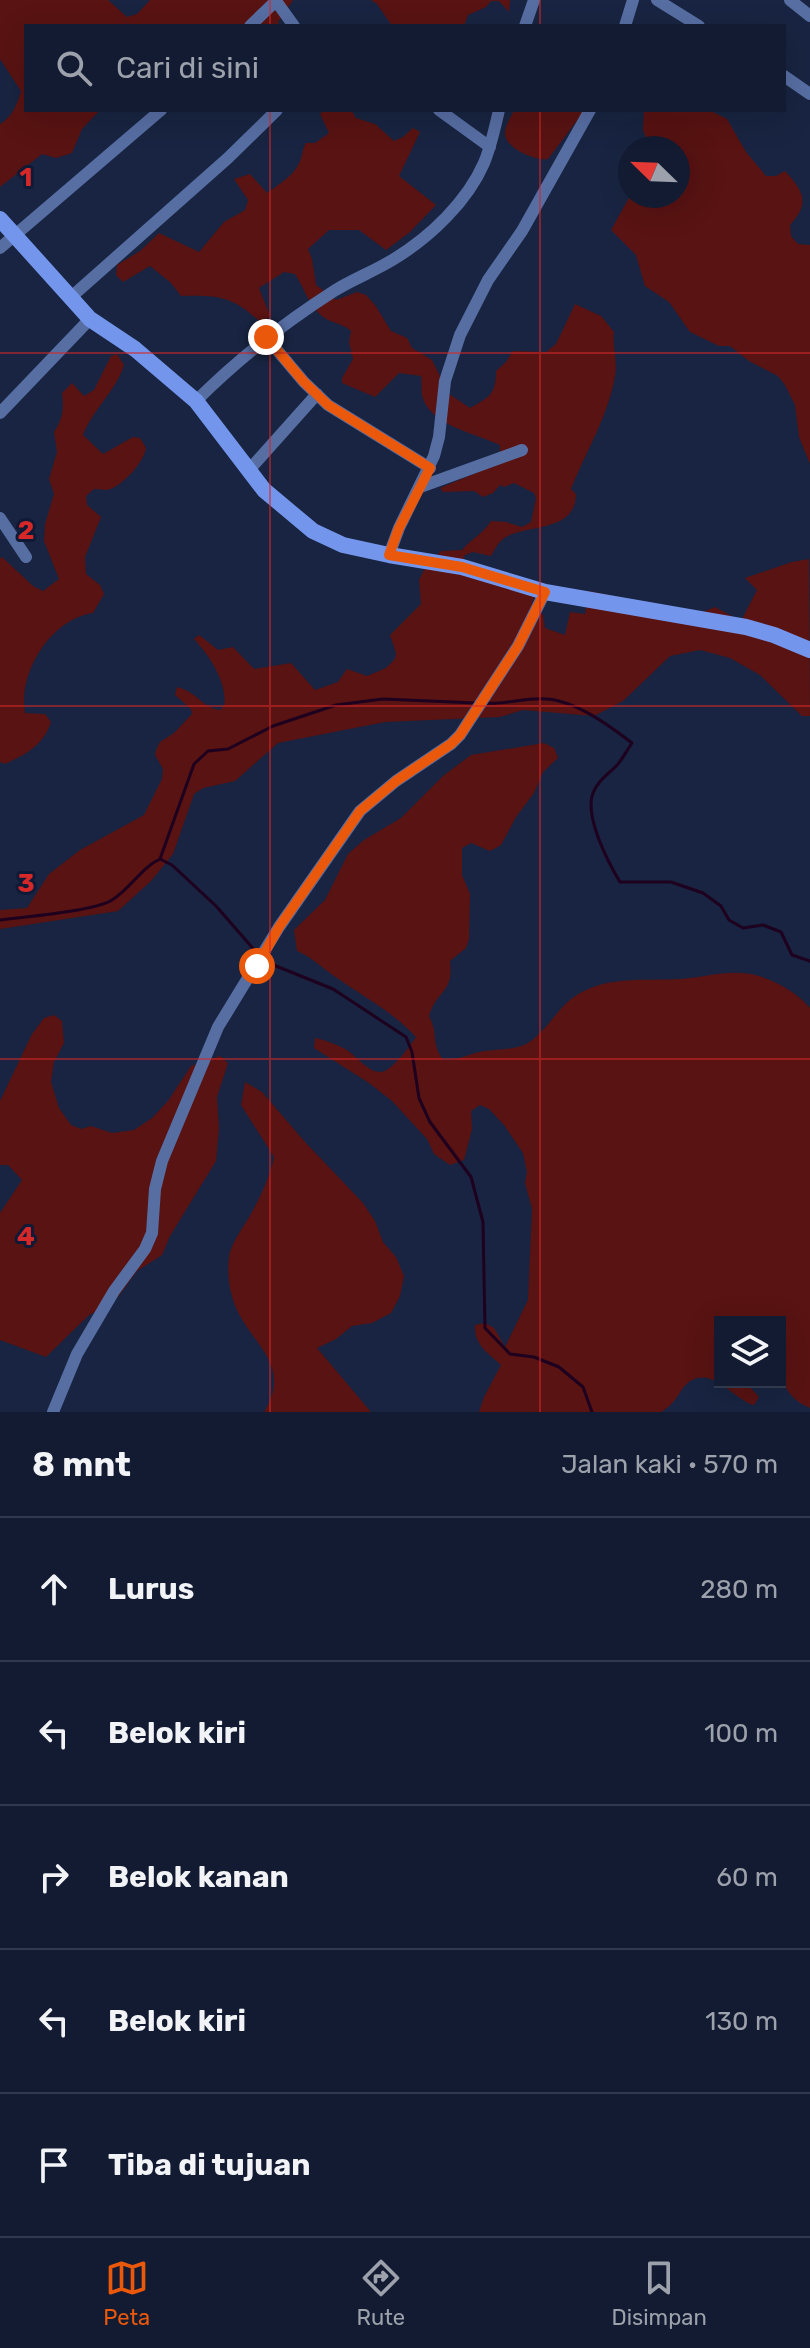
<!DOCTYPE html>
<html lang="id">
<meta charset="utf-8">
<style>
:root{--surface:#121b31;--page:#1f283d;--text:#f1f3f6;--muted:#9ca1ab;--line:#31394d;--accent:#ea580c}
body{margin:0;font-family:Rubik,sans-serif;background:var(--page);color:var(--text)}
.controls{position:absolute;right:24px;bottom:24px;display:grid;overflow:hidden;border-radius:0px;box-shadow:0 8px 32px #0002}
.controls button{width:72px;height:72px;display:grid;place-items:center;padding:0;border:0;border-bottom:2px solid var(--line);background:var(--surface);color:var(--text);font:40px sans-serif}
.compass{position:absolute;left:618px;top:136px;width:72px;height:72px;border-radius:50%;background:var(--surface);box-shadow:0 8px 32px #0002;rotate:293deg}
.stop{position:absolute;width:24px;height:24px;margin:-18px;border:6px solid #ea580c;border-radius:50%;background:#fff}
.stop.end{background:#ea580c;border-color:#fff;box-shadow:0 2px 8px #0008}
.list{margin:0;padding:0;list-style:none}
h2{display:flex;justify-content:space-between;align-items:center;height:104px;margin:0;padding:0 32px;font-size:34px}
h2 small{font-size:26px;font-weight:400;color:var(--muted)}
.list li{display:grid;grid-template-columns:52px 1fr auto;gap:24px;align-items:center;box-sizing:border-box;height:144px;padding:0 32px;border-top:2px solid var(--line)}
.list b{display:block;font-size:30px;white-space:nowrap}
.list em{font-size:26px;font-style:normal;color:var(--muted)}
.icon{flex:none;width:44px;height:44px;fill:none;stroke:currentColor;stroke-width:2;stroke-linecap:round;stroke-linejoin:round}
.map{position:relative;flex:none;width:810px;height:1412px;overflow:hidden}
.search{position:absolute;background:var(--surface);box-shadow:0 8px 32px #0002;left:24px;right:24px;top:24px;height:88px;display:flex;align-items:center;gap:20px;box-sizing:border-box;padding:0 28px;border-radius:0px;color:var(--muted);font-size:30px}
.sheet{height:824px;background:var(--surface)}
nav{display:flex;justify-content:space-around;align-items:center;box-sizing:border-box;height:112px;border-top:2px solid var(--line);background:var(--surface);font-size:22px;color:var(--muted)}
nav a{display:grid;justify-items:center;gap:4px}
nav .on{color:var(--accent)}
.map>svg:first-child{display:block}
</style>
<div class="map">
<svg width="810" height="1412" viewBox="0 0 810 1412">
<rect width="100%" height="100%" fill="#182441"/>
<!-- green -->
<path fill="#581312" d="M0 0H108L127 17 137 14 150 0H293L278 22 280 26H26V110H100L82 129 72 153 56 158 42 154 0 187V124C12 117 17 105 21 91L0 59Z
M371 0H510L509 12 499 1H491L486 7 468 15 464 26H392L377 4Z
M324 110H351L356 118 375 124 394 141 403 137 413 128 420 132 399 176 436 205 410 232 386 250 359 230H329L308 249 312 259 316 285 336 300 357 292 366 295 375 305 391 331 407 338 412 348 432 360 449 394 470 408C489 397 496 395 496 371L506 362 513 351 546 352 556 344 575 304 601 316 614 332C612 347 618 361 615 376 608 417 586 451 571 489L576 494C576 535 520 523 502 540 497 544 494 551 491 556L473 552 465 555 462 562 540 585 532 602 543 615 545 628 565 635 570 612 585 614 589 591 700 613 715 607 741 621 757 590 745 578 792 562 809 559 810 716H802L760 675 730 658 700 650 670 656 623 701 594 716 523 710 500 717 385 722 278 743 235 781 203 788 194 794 173 854 151 881 118 911 0 929V910L27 908 49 874 80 850 144 815 162 779 163 769 155 755 156 750 160 742 174 733 192 714 191 709 175 695 177 687C199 693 201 707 220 710L224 706C228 683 209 655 194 639L199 635 218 650 233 647 254 669 291 663 315 690 338 682 347 669 367 676 386 668 395 659 396 653 390 635 421 604 419 580 424 570 441 551 462 550C472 538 483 534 491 521L506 522 522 527 531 522 536 498 534 493 514 483 504 487 500 485 493 493 483 497 474 491 443 492 440 488 493 466 500 451V445C477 434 428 425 422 395 421 389 422 383 421 376L399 373 375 397 342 383V378L353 359 349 342 351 331C342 323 331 323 323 317 308 305 305 289 295 274L284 272 259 288 270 316 261 323C233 296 218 295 181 296L171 283 150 266 123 282 116 275 117 265 140 251 159 233 199 252 224 222 245 210 248 200 234 179 250 174 267 193C278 185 295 175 300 161 303 155 302 149 306 143H315L329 133 320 114Z
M514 110H585L548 159C536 161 507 149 505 135 504 127 511 117 514 110Z
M644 110H709L727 119 746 152 766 176H776L785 171C804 191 810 204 790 225L791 236 798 244 810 245V464L799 437 795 405 785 385 778 376 749 361 730 346H719L690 332 669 302 645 286 636 255 611 230 630 196H678V148H650L643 130Z
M117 354 124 365C116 391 93 409 83 435L103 454 133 437 140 438 146 448C144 462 122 487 107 490 105 490 96 489 94 489L86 496 87 505 101 517 85 557 86 574 100 585 104 594 93 613C51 619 18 672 25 713L45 714 51 722C43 746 26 754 5 764L0 762V559L2 557 33 586 43 591 59 579 44 541 45 524 54 494 49 479 57 452 54 432C63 419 64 408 62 393L72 383 84 396 94 390 111 356Z
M544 743 554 748 558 758 543 772 534 793 516 817 501 845 490 851 471 843 462 848V875L470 894 469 939 466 948 450 961C454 994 437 989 429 1016 439 1035 430 1040 443 1060 458 1061 470 1053 484 1051 499 1049 519 1050 531 1041 552 1025 560 1002 584 991 613 976 650 981 681 979 707 977 733 968 759 976 778 982 797 993 810 1008V1408C772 1392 780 1356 780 1322H720V1382H745L759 1397 754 1405C736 1401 714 1368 692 1380 678 1388 680 1401 661 1412H479L484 1397 501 1365C488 1353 474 1345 475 1325L485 1323 494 1328 505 1347 528 1300 532 1209 525 1183 527 1172 523 1153 504 1125 489 1109 480 1105 471 1111 472 1129 464 1160 450 1165 434 1154 427 1139 392 1101 369 1083 314 1048 315 1038C325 1040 336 1044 345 1049 356 1055 368 1073 381 1072 391 1072 411 1045 416 1037 392 1011 362 996 334 976 321 967 312 957 297 951L294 930 325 900 348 854 364 840 401 818 443 776 471 755Z
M54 1015 62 1021 64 1043 54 1062 51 1082 59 1108 71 1125 81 1129 91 1126 112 1133 134 1130 152 1118 168 1101 191 1066 220 1056 228 1063 217 1097 219 1128 216 1161 170 1236 162 1255 137 1271 118 1297 88 1316 46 1357 0 1340V1213L22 1180 8 1165H0V1101L32 1034 44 1018Z
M245 1082 262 1092 305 1142 363 1203 375 1221 383 1242 396 1257 404 1276 400 1296 391 1313 372 1323 352 1326 336 1339 317 1348 371 1412H264C296 1361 243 1341 232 1296 228 1283 227 1265 230 1252 234 1239 244 1226 251 1214 261 1195 270 1177 274 1157L241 1105Z"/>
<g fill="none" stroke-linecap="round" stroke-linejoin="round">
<!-- stream -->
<path stroke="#1e001f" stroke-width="3" d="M484 703C505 705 526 697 547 699 576 701 610 726 632 743 627 750 623 758 618 764 609 774 598 780 593 793 584 816 608 862 620 882H671L703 893 721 906 729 920 743 928 763 925 781 932 792 955 810 961
M160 859 172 865 216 906 257 953
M0 920C24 917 95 911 112 900 130 889 142 867 160 859L194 764 208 751 228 749 273 726 336 705 383 699 476 703
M263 958 271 964 333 989 406 1037 412 1052 419 1098 430 1122 471 1177 483 1222 485 1328 510 1354 534 1357 559 1367 583 1387 592 1412"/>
<!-- street -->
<path stroke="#576ea3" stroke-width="12" d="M657 0 699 26
M790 0 810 16
M250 26 276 1 294 26
M525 26 534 0
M625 26 633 0
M784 76 810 94
M439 110 490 147
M0 248 161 110
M70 298 228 158 277 110
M266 337 304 382 328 405 430 468
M196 401C239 358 284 323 334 291 353 279 375 271 394 259 430 237 467 202 484 163 491 146 495 128 499 110
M0 413 90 319
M249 470 317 394
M420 487 522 450
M0 518 26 557
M389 555 399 528 434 456 439 437 445 381 460 335 488 280 522 231 590 110
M53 1412 77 1354 114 1291 145 1249 152 1233 155 1189 162 1161 218 1027 279 927 360 811 396 781 451 744 460 735 518 646 545 592"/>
<!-- secondary -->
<path stroke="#7396ec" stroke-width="16" d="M0 219 90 319 135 349 196 401 264 490 313 531 343 545 389 555 462 567 545 592 746 627 774 635 810 650"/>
</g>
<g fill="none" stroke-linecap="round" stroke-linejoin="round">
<!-- route -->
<path stroke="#ea580c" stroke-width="10" d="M257 966 279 927 360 811 396 781 451 744 460 735 518 646 545 592 462 567 389 555 399 528 430 468 328 405 304 382 266 337"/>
</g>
<!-- grid -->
<path fill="none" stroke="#d62828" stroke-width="2" stroke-opacity="0.55" d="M270 0V26M540 0V26M270 110V1412M540 110V1412M0 353H810M0 706H810M0 1059H810"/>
<g font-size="26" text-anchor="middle" font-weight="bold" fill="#d62828" stroke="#0f1a36" stroke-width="6" stroke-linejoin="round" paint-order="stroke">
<text x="26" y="186">1</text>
<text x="26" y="539">2</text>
<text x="26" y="892">3</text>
<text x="26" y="1245">4</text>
</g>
</svg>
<div class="controls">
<button><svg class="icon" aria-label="layers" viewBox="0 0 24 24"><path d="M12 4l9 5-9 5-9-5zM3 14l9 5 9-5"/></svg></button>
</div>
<svg class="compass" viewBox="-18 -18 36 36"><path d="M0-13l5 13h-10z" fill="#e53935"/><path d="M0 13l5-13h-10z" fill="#9ca1ab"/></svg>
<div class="stop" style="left:257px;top:966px"></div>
<div class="stop end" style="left:266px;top:337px"></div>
<div class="search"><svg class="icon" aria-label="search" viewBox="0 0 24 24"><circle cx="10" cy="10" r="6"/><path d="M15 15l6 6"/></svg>Cari di sini</div>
</div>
<section class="sheet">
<h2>8 mnt<small>Jalan kaki · 570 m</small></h2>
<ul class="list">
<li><svg class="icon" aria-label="ahead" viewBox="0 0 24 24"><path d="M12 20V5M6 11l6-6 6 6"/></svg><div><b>Lurus</b></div><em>280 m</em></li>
<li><svg class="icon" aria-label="left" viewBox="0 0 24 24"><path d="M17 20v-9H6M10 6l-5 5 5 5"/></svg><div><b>Belok kiri</b></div><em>100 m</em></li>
<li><svg class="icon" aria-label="right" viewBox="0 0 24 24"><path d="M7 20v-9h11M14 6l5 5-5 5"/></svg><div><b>Belok kanan</b></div><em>60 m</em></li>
<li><svg class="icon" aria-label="left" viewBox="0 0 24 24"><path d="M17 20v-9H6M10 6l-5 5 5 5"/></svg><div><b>Belok kiri</b></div><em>130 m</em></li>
<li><svg class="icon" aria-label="arrive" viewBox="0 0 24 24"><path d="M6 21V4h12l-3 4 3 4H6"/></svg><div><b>Tiba di tujuan</b></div></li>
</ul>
</section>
<nav>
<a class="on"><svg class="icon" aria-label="map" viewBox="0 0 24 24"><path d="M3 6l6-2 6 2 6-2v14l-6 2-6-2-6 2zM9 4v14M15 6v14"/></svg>Peta</a>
<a><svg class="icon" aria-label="directions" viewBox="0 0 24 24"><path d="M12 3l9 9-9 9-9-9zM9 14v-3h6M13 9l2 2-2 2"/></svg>Rute</a>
<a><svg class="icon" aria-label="saved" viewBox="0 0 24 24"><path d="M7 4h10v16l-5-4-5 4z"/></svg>Disimpan</a>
</nav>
